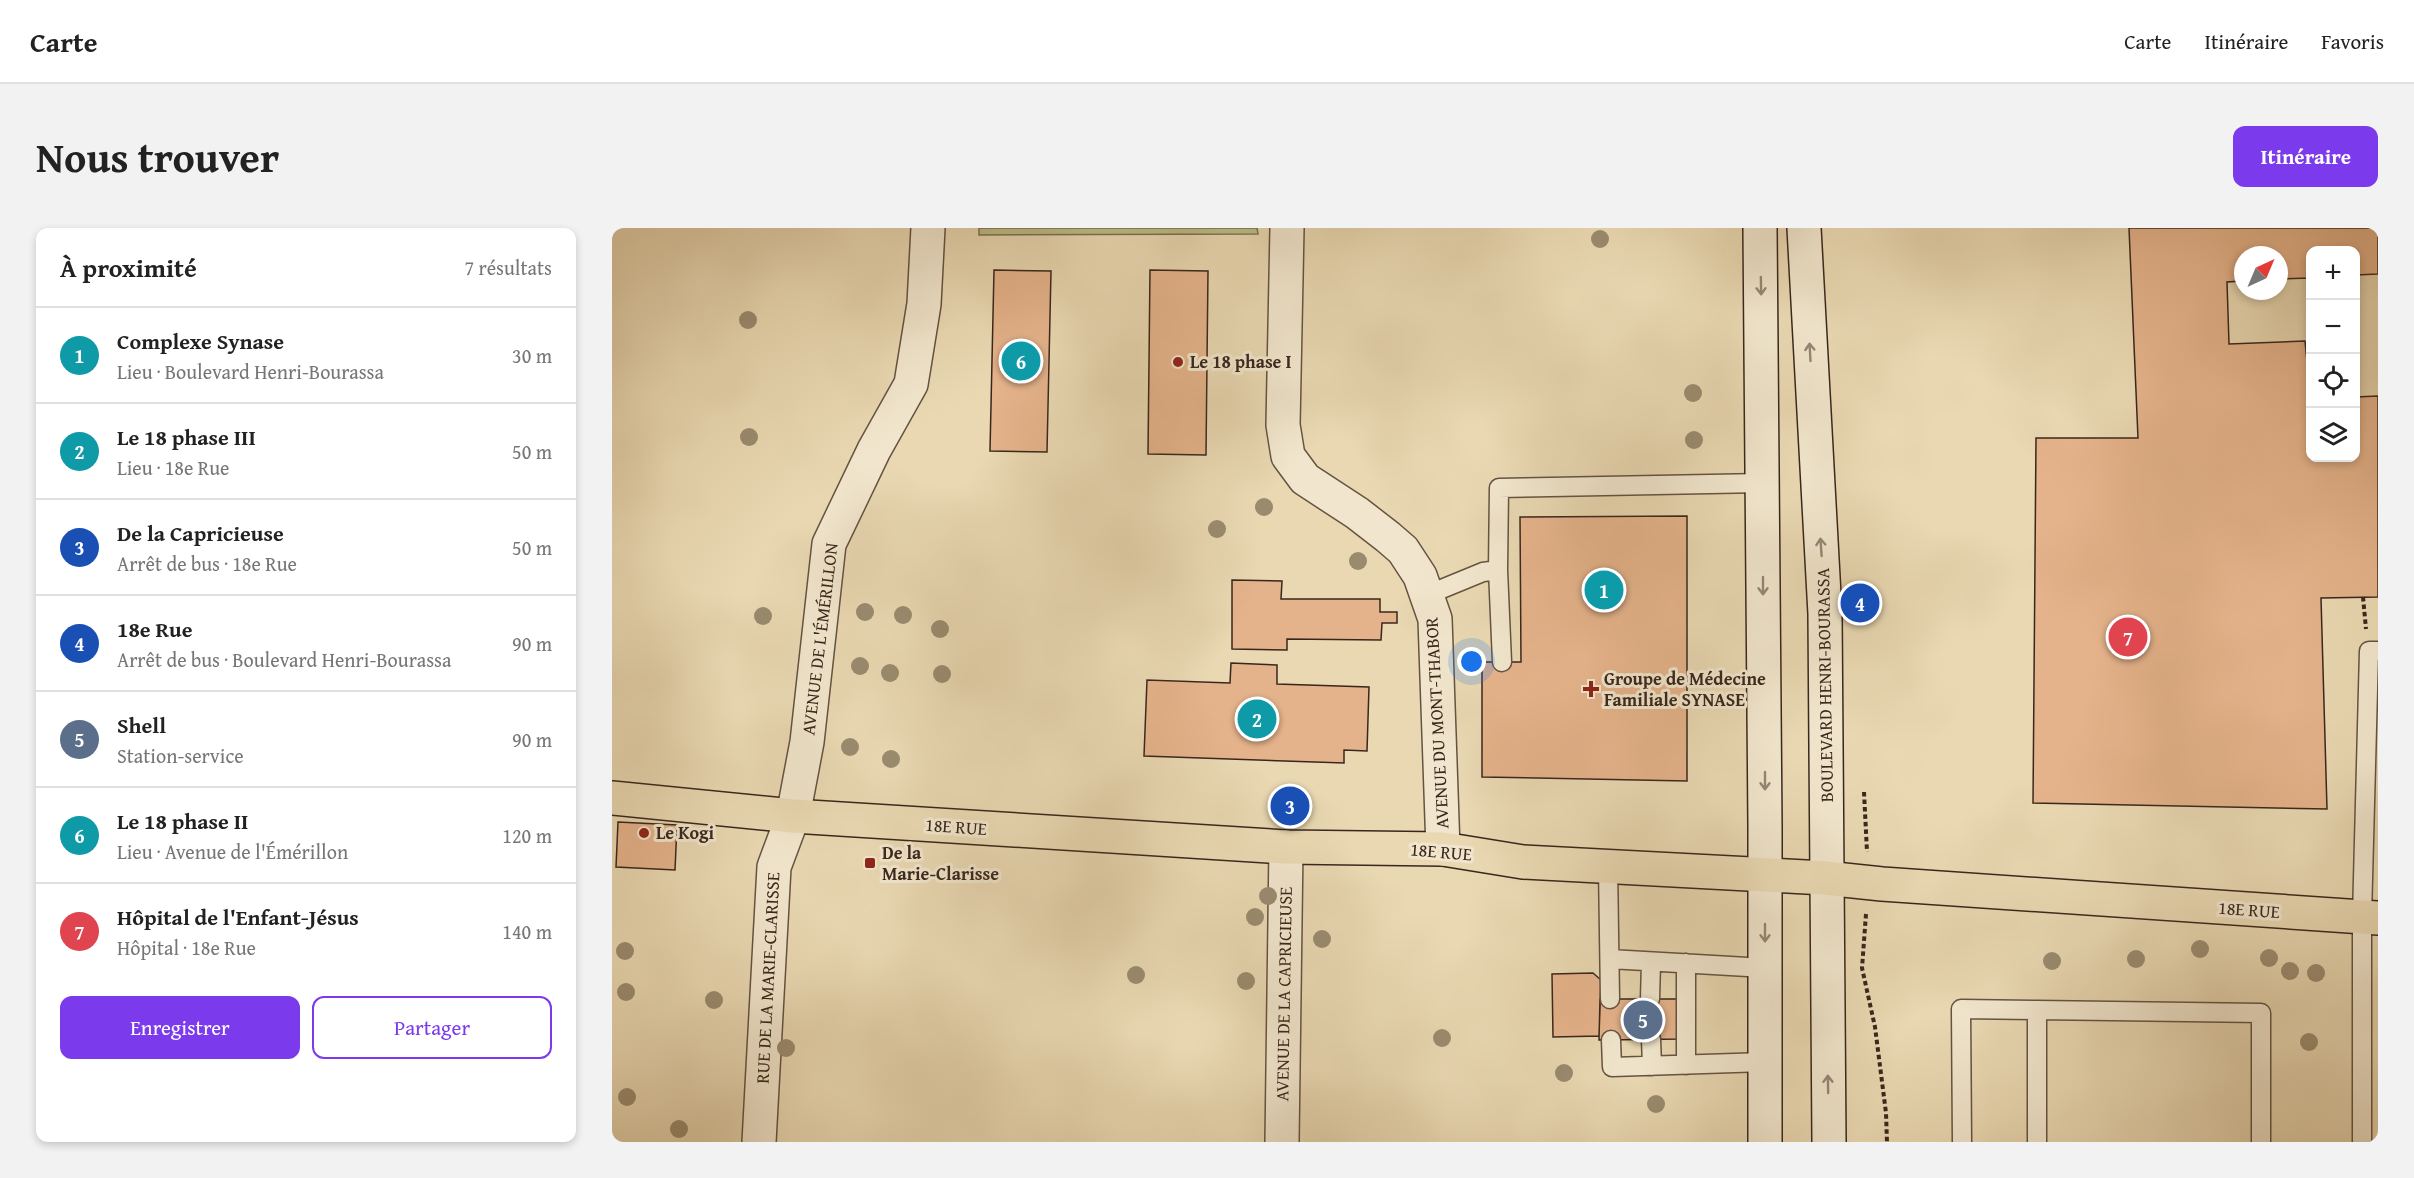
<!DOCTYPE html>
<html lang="fr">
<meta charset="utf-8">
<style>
:root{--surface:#fff;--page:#f2f2f2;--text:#222;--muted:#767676;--line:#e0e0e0;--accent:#7c3aed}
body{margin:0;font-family:"Gentium Book Plus",serif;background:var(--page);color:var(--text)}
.controls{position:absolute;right:18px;top:18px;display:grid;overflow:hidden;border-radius:12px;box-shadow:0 3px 9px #0003}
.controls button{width:54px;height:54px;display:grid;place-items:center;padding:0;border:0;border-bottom:2px solid var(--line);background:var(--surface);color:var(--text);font:30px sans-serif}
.compass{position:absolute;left:1622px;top:18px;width:54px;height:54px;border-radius:50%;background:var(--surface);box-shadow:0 3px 9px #0003;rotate:44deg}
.you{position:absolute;left:860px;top:434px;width:21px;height:21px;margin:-15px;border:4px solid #fff;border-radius:50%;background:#1a73e8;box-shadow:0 0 0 9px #1a73e833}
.badge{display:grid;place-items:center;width:39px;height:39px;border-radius:50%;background:var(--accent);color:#fff;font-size:20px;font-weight:700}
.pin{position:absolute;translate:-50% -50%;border:3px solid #fff;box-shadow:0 2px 6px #0006}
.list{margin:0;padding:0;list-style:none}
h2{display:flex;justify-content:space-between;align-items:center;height:78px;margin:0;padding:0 24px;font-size:26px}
h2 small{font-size:20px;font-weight:400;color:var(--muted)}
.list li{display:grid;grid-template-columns:39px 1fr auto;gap:18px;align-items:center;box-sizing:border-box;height:96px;padding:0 24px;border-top:2px solid var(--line)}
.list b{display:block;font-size:22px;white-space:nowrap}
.list p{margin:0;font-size:20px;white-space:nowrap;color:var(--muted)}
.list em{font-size:20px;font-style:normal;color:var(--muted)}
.actions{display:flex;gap:12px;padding:18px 24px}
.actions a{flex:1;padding:14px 0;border:2px solid var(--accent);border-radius:12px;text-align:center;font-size:21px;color:var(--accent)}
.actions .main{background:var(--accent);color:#fff}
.icon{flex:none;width:33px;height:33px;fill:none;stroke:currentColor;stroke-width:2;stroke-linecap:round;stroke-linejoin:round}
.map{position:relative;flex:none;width:1766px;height:914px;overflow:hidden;border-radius:12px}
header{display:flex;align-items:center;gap:36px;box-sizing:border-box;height:84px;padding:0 30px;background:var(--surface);border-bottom:2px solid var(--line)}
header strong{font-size:28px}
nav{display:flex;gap:33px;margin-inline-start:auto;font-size:21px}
.intro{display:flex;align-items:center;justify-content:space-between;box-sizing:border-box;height:144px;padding:0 36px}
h1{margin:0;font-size:42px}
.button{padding:15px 27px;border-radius:12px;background:var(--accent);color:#fff;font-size:21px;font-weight:700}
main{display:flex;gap:36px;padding:0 36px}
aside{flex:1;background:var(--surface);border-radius:12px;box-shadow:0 3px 9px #0003}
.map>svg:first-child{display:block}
</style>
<header>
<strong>Carte</strong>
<nav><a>Carte</a><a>Itinéraire</a><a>Favoris</a></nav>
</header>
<div class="intro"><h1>Nous trouver</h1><a class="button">Itinéraire</a></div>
<main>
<aside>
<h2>À proximité<small>7 résultats</small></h2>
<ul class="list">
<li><span class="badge" style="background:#0f9aa8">1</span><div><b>Complexe Synase</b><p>Lieu · Boulevard Henri-Bourassa</p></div><em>30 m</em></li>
<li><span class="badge" style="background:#0f9aa8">2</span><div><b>Le 18 phase III</b><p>Lieu · 18e Rue</p></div><em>50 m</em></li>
<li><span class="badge" style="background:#1a4fb4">3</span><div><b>De la Capricieuse</b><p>Arrêt de bus · 18e Rue</p></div><em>50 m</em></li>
<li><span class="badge" style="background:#1a4fb4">4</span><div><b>18e Rue</b><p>Arrêt de bus · Boulevard Henri-Bourassa</p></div><em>90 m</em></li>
<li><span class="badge" style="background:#5c6f8a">5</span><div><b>Shell</b><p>Station-service</p></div><em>90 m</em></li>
<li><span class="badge" style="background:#0f9aa8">6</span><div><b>Le 18 phase II</b><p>Lieu · Avenue de l'Émérillon</p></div><em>120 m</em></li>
<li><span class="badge" style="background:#e0444e">7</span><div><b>Hôpital de l'Enfant-Jésus</b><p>Hôpital · 18e Rue</p></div><em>140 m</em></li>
</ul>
<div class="actions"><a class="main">Enregistrer</a><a>Partager</a></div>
</aside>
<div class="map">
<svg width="1766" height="914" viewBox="0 0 1766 914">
<rect width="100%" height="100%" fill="#e9d8b2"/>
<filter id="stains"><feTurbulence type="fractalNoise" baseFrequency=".00333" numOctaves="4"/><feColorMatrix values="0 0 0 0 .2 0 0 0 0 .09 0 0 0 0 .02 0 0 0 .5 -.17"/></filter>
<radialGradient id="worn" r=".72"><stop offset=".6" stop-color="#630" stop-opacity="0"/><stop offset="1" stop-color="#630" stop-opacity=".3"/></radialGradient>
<!-- green -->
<path fill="#bbbd88" stroke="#7a7252" stroke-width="1.5" d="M367 0H645L646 6 367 7Z"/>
<!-- building -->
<path fill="#e5b38b" stroke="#39271d" stroke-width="1.5" d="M1517 0H1766V46L1744 47V22H1698V50L1667 51V27H1631V53L1615 54 1617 116 1693 113 1698 164V230H1744V169L1766 168V369L1709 370 1715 581 1421 575 1424 210H1526Z
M382 42 439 43 435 224 378 223Z
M538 42 596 43 594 227 536 226Z
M1075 288V553L870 549V434H909L908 289Z
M620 352 670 353 669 371H768V384H785V395H770L769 412 675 411V422L620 421Z
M619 435 665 437V456L757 459 755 523 732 522V535L532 528 535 452 618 455Z
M6 594 65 597 63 642 4 639Z
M981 745 989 752 987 808 941 809 940 746Z
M988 771H1070L1071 811 987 812Z"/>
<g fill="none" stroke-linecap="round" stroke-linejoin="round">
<!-- lane casing -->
<g stroke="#655342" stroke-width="21">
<path id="lane" d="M815 367 871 344 886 342
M890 434 886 342 887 260 1151 255
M996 638 998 771
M998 731 1153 740
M1038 771 1039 734
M1039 811 1040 838
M999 812 1000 839 1153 834
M1074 837V735
M1350 914 1349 781 1425 782
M1425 914V782L1649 785V914
M1750 914V689L1757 423H1766"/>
</g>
<!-- street casing -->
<g stroke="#655342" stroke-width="36">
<path id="street" d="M675 0 671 197 676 228 693 251 745 285 776 309 791 322 808 348 823 391 831 621
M147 914 162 639 181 588 195 514 217 316 262 222 299 156 312 76 316 0
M670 914 674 619"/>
</g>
<!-- secondary casing -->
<g stroke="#39271d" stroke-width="36">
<path id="secondary" d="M1148 0 1153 599V914
M1192 0 1213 386 1217 914"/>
</g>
<!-- primary casing -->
<g stroke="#39271d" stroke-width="36">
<path id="primary" d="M0 570 181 588 674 619 831 621 911 634 1213 650 1270 656 1766 690"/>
</g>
<!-- path -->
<path stroke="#39271d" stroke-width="4" stroke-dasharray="4.5 3" stroke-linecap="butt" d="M1751 369 1754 401
M1252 564 1255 624
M1254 686 1250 740 1263 799 1274 885 1275 914"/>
<!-- lane -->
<use href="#lane" stroke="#f1e6cd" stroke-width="18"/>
<!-- street -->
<use href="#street" stroke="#f1e6cd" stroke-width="33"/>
<!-- secondary -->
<use href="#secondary" stroke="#f1e6cd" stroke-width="33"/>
<!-- primary -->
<use href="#primary" stroke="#e9d8b2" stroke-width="33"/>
</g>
<!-- trees -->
<g fill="#9a8b6f">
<circle cx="988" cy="11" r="9"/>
<circle cx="136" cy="92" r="9"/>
<circle cx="1081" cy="165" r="9"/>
<circle cx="137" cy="209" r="9"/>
<circle cx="1082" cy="212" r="9"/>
<circle cx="652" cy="279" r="9"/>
<circle cx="605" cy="301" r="9"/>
<circle cx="746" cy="333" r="9"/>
<circle cx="253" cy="384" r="9"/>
<circle cx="291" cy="387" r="9"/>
<circle cx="151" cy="388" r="9"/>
<circle cx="328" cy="401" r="9"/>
<circle cx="248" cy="438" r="9"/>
<circle cx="278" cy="445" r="9"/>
<circle cx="330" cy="446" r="9"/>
<circle cx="238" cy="519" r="9"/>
<circle cx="279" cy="531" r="9"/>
<circle cx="656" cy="668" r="9"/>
<circle cx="643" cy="689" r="9"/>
<circle cx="710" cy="711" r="9"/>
<circle cx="1588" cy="721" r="9"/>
<circle cx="13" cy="723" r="9"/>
<circle cx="1657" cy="730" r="9"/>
<circle cx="1524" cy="731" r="9"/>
<circle cx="1440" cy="733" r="9"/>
<circle cx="1678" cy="743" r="9"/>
<circle cx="1704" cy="745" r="9"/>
<circle cx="524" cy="747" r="9"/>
<circle cx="634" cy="753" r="9"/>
<circle cx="14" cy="764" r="9"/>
<circle cx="102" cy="772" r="9"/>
<circle cx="830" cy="810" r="9"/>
<circle cx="1697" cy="814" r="9"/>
<circle cx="174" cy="820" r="9"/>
<circle cx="952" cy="845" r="9"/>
<circle cx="15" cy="869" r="9"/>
<circle cx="1044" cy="876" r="9"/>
<circle cx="67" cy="901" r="9"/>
</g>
<!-- one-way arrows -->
<defs><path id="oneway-shaft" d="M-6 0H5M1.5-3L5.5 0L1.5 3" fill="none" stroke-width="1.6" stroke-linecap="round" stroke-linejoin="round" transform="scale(1.5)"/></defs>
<g stroke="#958675">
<use href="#oneway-shaft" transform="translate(1149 58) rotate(89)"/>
<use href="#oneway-shaft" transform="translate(1198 124) rotate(-93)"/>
<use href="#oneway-shaft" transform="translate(1209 319) rotate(-94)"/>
<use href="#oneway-shaft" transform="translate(1151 358) rotate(90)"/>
<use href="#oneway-shaft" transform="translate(1153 553) rotate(90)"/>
<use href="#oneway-shaft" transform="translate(1153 705) rotate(90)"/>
<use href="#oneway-shaft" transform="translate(1216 856) rotate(-91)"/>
</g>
<!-- markers -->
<g fill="#8f2418" stroke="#f1e6cd" stroke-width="2">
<circle cx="566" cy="134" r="6"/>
<path d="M976 452h6v6h6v6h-6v6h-6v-6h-6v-6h6z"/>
<circle cx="32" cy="605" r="6"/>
<rect x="252" y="629" width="12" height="12" rx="3"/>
</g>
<g text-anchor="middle" stroke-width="6" stroke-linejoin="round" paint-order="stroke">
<!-- poi labels -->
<g font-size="18" font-weight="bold" fill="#39271d" stroke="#f1e6cd" text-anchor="start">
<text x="578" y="140">Le 18 phase I</text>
<text x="992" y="457">Groupe de Médecine<tspan x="992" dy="21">Familiale SYNASE</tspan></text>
<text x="44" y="611">Le Kogi</text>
<text x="270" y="631">De la<tspan x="270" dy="21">Marie-Clarisse</tspan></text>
</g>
<!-- street labels -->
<g font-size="18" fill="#39271d" stroke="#f1e6cd">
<text transform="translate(208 411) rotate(-83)" y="6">AVENUE DE L'ÉMÉRILLON</text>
<text transform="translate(1213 457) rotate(-91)" y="6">BOULEVARD HENRI-BOURASSA</text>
<text transform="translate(825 495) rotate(-93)" y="6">AVENUE DU MONT-THABOR</text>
<text transform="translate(344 599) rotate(4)" y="6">18E RUE</text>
<text transform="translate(829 624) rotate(5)" y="6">18E RUE</text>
<text transform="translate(1637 682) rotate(4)" y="6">18E RUE</text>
<text transform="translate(156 750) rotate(-87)" y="6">RUE DE LA MARIE-CLARISSE</text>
<text transform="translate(672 766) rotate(-89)" y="6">AVENUE DE LA CAPRICIEUSE</text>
</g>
</g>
<rect width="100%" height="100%" filter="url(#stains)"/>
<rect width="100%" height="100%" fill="url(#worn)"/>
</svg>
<div class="controls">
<button>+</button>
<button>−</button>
<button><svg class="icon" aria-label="locate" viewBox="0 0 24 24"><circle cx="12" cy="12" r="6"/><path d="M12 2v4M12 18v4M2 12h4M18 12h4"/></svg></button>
<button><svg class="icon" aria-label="layers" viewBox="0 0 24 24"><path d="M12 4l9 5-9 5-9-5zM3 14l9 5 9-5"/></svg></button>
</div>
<svg class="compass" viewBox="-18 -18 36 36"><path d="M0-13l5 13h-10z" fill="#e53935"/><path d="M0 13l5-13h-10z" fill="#767676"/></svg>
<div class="you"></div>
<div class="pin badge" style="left:992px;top:362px;background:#0f9aa8">1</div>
<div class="pin badge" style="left:645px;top:491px;background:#0f9aa8">2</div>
<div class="pin badge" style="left:678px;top:578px;background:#1a4fb4">3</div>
<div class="pin badge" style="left:1248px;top:375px;background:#1a4fb4">4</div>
<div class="pin badge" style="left:1031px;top:792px;background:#5c6f8a">5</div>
<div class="pin badge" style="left:409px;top:133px;background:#0f9aa8">6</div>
<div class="pin badge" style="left:1516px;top:409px;background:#e0444e">7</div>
</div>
</main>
